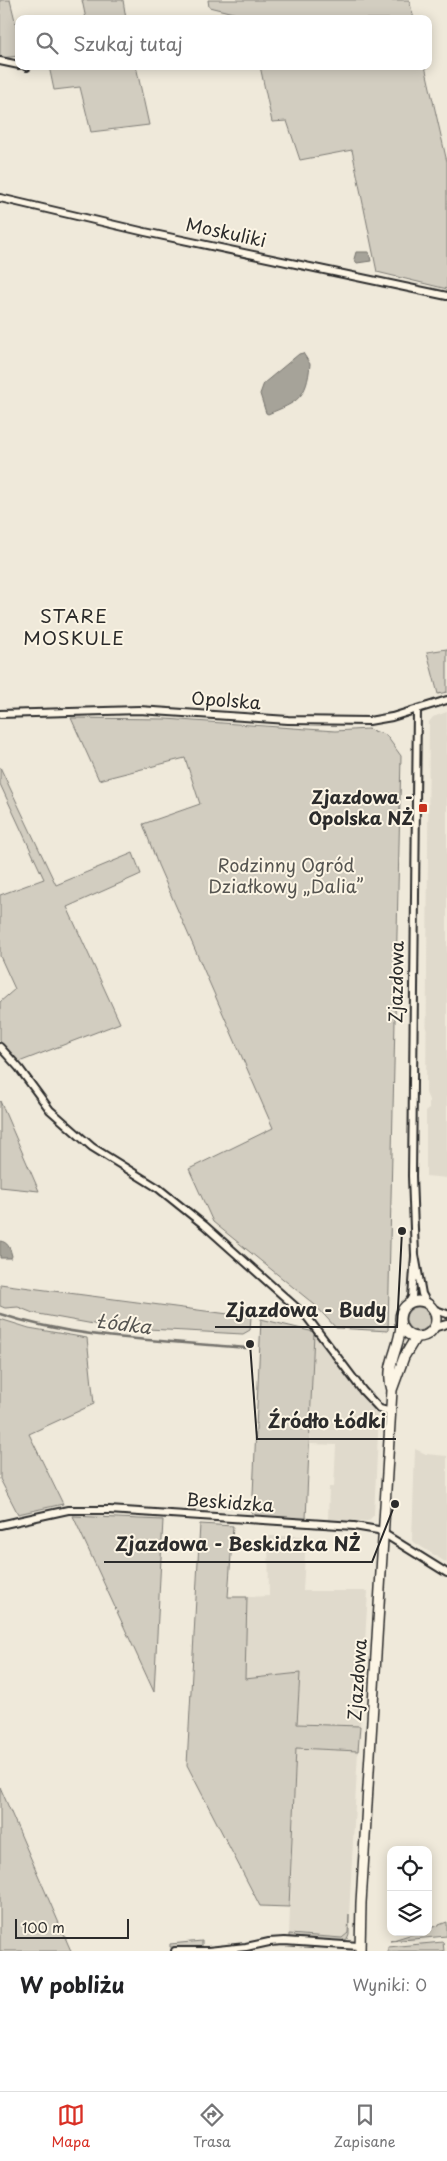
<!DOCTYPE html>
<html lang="pl">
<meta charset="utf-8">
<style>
:root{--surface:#fff;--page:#f6f6f6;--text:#202124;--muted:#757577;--line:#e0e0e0;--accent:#d93025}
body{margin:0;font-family:"Playpen Sans",sans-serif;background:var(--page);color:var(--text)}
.controls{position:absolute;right:15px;bottom:15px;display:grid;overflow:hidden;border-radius:10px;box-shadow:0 2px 12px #0003}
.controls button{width:45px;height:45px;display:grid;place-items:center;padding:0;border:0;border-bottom:1px solid var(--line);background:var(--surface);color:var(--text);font:25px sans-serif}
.scale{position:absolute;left:15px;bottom:12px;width:114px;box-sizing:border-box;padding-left:5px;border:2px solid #2b2b2b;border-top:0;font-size:14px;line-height:18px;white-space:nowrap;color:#2b2b2b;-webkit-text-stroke:4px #fcf5e5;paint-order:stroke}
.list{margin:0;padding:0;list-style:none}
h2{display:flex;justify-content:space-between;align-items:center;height:65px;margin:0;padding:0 20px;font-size:21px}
h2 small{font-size:16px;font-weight:400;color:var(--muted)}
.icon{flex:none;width:28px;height:28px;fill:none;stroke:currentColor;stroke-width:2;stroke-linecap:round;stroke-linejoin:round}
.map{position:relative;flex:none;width:447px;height:1951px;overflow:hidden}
.search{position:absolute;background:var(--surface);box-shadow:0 2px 12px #0003;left:15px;right:15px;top:15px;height:55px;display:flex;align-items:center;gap:12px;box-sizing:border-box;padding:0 18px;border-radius:10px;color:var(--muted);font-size:19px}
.sheet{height:140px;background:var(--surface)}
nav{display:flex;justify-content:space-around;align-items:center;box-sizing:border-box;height:70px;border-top:1px solid var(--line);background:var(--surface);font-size:14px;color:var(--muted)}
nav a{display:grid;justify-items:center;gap:2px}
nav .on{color:var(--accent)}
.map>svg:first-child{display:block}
</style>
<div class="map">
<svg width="447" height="1951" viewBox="0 0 447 1951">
<rect width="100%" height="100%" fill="#efe9da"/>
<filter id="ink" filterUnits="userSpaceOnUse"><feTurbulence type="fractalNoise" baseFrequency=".02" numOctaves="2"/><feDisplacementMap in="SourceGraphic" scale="10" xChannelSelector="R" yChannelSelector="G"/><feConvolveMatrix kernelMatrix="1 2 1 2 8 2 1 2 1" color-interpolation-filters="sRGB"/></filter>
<g filter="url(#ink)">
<!-- built -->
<path fill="#e0dacc" d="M447 712V1178L426 1176V1111L429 1109V1100L426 1093 429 722 433 717Z
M314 1332 379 1414 374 1515 368 1521 328 1520 329 1487H334L336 1445 310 1444Z
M415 1449 426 1454 447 1456V1563L412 1541Z
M268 1536H306L303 1591H368L360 1726 297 1724 299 1673 244 1679 247 1597 269 1596Z
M296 1748 358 1751 348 1933 342 1938 289 1934Z"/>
<!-- green -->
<path fill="#d2cdc0" stroke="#7e7c76" d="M0 0H10L19 37V56L0 58Z
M82 0H123L126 19H86Z
M208 0H409L414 19H250L249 17 209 7Z
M49 66H136L149 125 91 132 80 87 54 90Z
M260 66H425L447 162V289L377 272 352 150 300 160 287 121 272 122Z
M447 649V692L438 694 427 652Z
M71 718 166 719 335 731 368 729 386 735 401 756 388 1331 336 1328 315 1305 213 1222 189 1169 273 1128 158 865 143 824 200 804 185 758 99 780Z
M0 767 56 885 133 853 141 874 67 907 120 1023 19 1062 0 1041V1002L15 989 0 956V895L44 879 0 784Z
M0 1101 39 1191 0 1187Z
M0 1284 251 1317 250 1330 243 1334 110 1327 33 1313 18 1307 5 1308 0 1306Z
M406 1319a12 12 0 1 1 24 0a12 12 0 1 1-24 0Z
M0 1319 29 1328 87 1338 94 1404 29 1434 63 1504 18 1514 0 1479Z
M261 1319 314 1332 306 1519 252 1516Z
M73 1516 163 1520 154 1692Z
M200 1524 233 1526 228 1597H247L245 1679 300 1673 297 1724 360 1726 358 1751 296 1748 289 1907 260 1906 187 1765Z
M0 1787 71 1951H0Z
M349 1914V1934L347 1939 343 1940V1942L289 1937V1934L342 1938 348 1933Z
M447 1922V1936L390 1941 419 1932H428V1929Z
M202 1941V1947H170V1944Z
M443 1942 444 1951H388V1947Z"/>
<!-- water -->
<path fill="#a6a399" stroke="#75736d" d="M356 252H369L371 261 357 263 354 259Z
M303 353 310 364C307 399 297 402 268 414L266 413 260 394 264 383 299 354Z
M0 1241C8 1242 10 1248 12 1256L11 1258H0Z"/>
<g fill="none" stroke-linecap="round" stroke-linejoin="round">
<!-- stream -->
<path stroke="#75736d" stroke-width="2.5" d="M0 1314C79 1340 164 1340 246 1348"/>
<!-- street casing -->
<g stroke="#2b2b2b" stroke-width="10">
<path id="street" d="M0 61 19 65
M25 66 27 67
M0 198 145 232 447 296
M417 709 412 1176 415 1255 422 1294 427 1303
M0 714 139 710 288 720 369 721 392 717 447 700
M0 1047 19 1068 50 1110 92 1147 158 1188 204 1225 307 1317 363 1391 380 1409 391 1412
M408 1304 412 1297 415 1256
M433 1309 447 1314
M433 1328 447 1324
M0 1525 68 1510H109L354 1526 378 1530 447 1573
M175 1951H208L246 1947 269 1942 284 1941 359 1946"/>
</g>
<!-- secondary casing -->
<g stroke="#2b2b2b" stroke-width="12">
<path id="secondary" d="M400 1319a18 18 0 1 1 36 0a18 18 0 1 1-36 0Z
M392 1390 404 1357 416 1337
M360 1951 361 1903 392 1390C384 1366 400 1348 401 1325"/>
</g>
<!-- street -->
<use href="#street" stroke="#fcf5e5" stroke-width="6"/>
<!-- secondary -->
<use href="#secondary" stroke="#fcf5e5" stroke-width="9"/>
</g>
</g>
<!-- markers -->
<rect fill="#c8321e" stroke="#fcf5e5" stroke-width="2" x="418" y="803" width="10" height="10" rx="2.5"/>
<g text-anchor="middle" stroke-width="4" stroke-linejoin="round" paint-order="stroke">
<!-- street labels -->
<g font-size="18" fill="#2b2b2b" stroke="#fcf5e5">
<text transform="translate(226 233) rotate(12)" y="6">Moskuliki</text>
<text transform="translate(226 701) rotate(4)" y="6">Opolska</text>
<text transform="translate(397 982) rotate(-89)" y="6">Zjazdowa</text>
<text transform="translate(230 1503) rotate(4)" y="6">Beskidzka</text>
<text transform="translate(358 1680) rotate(-86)" y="6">Zjazdowa</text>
</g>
<!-- poi labels -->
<g font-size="18" font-weight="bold" fill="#2b2b2b" stroke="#fcf5e5" text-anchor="end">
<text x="413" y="804">Zjazdowa -<tspan x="413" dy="21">Opolska NŻ</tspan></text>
</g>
<!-- park labels -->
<g font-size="18" fill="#555450" stroke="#fcf5e5">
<text x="286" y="872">Rodzinny Ogród<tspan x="286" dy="21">Działkowy „Dalia”</tspan></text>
</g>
<!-- neighbourhood labels -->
<g font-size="19" letter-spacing="1" fill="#2b2b2b" stroke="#fcf5e5">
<text x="74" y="623">STARE<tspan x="74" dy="22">MOSKULE</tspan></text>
</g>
<!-- water labels -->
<g font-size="19" font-style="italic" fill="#565552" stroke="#fcf5e5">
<text transform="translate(124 1324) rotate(7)" y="7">Łódka</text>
</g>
</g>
<!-- callouts -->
<path fill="none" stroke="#2b2b2b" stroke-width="2" d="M402 1231L397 1327H215M250 1344L257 1439H396M395 1504L372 1562H104"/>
<g fill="#2b2b2b" stroke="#fcf5e5" stroke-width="2">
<circle cx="402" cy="1231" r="5"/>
<circle cx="250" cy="1344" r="5"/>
<circle cx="395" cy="1504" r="5"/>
</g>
<g font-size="19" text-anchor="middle" font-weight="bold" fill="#2b2b2b" stroke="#fcf5e5" stroke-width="4" stroke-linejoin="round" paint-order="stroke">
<text x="306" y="1317">Zjazdowa - Budy</text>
<text x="327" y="1428">Źródło Łódki</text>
<text x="238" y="1551">Zjazdowa - Beskidzka NŻ</text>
</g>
</svg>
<div class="controls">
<button><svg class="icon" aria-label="locate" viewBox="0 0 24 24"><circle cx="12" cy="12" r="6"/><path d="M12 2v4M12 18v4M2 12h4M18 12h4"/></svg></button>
<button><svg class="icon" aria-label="layers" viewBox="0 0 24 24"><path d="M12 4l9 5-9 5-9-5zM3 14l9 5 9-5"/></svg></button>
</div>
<div class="scale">100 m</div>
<div class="search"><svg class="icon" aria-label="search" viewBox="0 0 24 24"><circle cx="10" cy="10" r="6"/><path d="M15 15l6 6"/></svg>Szukaj tutaj</div>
</div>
<section class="sheet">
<h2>W pobliżu<small>Wyniki: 0</small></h2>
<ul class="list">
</ul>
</section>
<nav>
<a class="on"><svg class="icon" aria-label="map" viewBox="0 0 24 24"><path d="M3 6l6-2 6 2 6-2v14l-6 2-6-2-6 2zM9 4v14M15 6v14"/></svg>Mapa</a>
<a><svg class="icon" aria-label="directions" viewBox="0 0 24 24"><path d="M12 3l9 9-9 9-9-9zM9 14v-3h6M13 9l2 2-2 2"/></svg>Trasa</a>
<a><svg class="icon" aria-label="saved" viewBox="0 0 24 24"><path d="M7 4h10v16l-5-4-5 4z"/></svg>Zapisane</a>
</nav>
